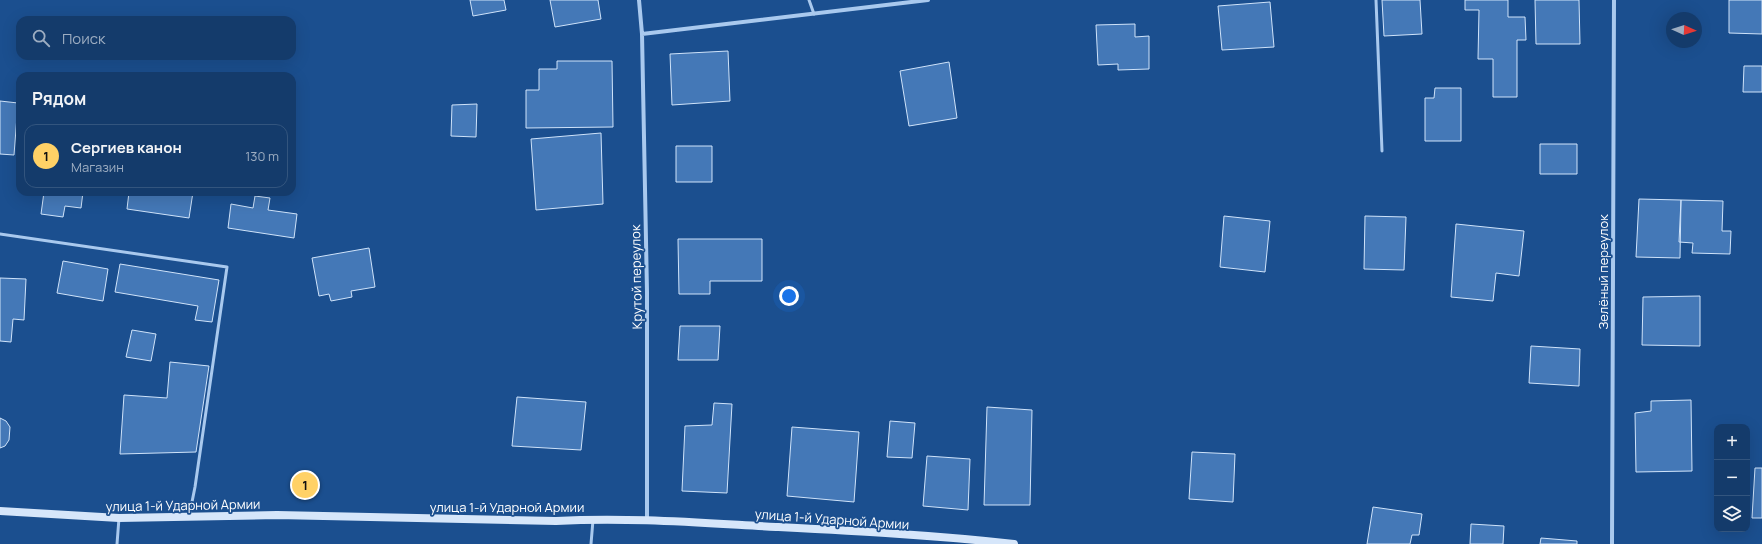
<!DOCTYPE html>
<html lang="ru">
<meta charset="utf-8">
<style>
:root{--surface:#143b6b;--page:#214673;--text:#f1f3f6;--muted:#9dadc1;--line:#33557e;--accent:#ffd166}
body{margin:0;font-family:Manrope,sans-serif;background:var(--page);color:var(--text)}
.controls{position:absolute;right:12px;bottom:12px;display:grid;overflow:hidden;border-radius:8px;box-shadow:0 4px 16px #0002}
.controls button{width:36px;height:36px;display:grid;place-items:center;padding:0;border:0;border-bottom:1px solid var(--line);background:var(--surface);color:var(--text);font:20px sans-serif}
.compass{position:absolute;left:1666px;top:12px;width:36px;height:36px;border-radius:50%;background:var(--surface);box-shadow:0 4px 16px #0002;rotate:93deg}
.you{position:absolute;left:789px;top:296px;width:14px;height:14px;margin:-10px;border:3px solid #fff;border-radius:50%;background:#1a73e8;box-shadow:0 0 0 6px #1a73e833}
.badge{display:grid;place-items:center;width:26px;height:26px;border-radius:50%;background:var(--accent);color:#111;font-size:13px;font-weight:700}
.pin{position:absolute;translate:-50% -50%;border:2px solid #fff;box-shadow:0 1px 4px #0006}
.list{margin:0;padding:0;list-style:none}
h2{display:flex;justify-content:space-between;align-items:center;height:52px;margin:0;padding:0 16px;font-size:17px}
h2 small{font-size:13px;font-weight:400;color:var(--muted)}
.list li{display:grid;grid-template-columns:26px 1fr auto;gap:12px;align-items:center;box-sizing:border-box;height:64px;margin:0 8px 8px;padding:0 8px;border:1px solid var(--line);border-radius:12px}
.list b{display:block;font-size:15px;white-space:nowrap}
.list p{margin:0;font-size:13px;white-space:nowrap;color:var(--muted)}
.list em{font-size:13px;font-style:normal;color:var(--muted)}
.icon{flex:none;width:22px;height:22px;fill:none;stroke:currentColor;stroke-width:2;stroke-linecap:round;stroke-linejoin:round}
.map{position:relative;flex:none;width:1762px;height:544px;overflow:hidden}
.search{position:absolute;background:var(--surface);box-shadow:0 4px 16px #0002;left:16px;top:16px;width:280px;height:44px;display:flex;align-items:center;gap:10px;box-sizing:border-box;padding:0 14px;border-radius:12px;color:var(--muted);font-size:15px}
.panel{position:absolute;background:var(--surface);box-shadow:0 4px 16px #0002;left:16px;top:72px;width:280px;height:124px;border-radius:12px}
.map>svg:first-child{display:block}
</style>
<div class="map">
<svg width="1762" height="544" viewBox="0 0 1762 544">
<rect width="100%" height="100%" fill="#1b4f8f"/>
<!-- building -->
<path fill="#4478b7" stroke="#cfe3fa" d="M470 0H504L506 10 473 16Z
M550 0H598L601 19 555 27Z
M1382 0H1420L1422 34 1384 36Z
M1465 0H1508V17H1525L1526 40H1517V97H1493V59H1478L1479 10H1465Z
M1535 0H1579L1580 44H1536Z
M1729 0H1762V34L1729 33Z
M1270 2 1274 47 1222 50 1218 6Z
M1135 24V37L1149 36V69L1118 70V64L1098 65 1096 25Z
M728 51 730 101 672 105 670 54Z
M557 61H612L613 127 526 128V90H539V69H557Z
M949 62 957 118 909 126 900 71Z
M1744 66H1762V92H1743Z
M1435 88H1461V141H1425V98H1434Z
M0 101 18 103 14 155 0 154Z
M477 104 476 137 451 136 452 105Z
M601 133 603 204 536 210 531 139Z
M1540 144H1577V174H1540Z
M676 146H712V182H676Z
M44 192H83L81 208 65 206 63 217 41 214Z
M129 192H193L189 218 127 209Z
M255 196 270 198 268 210 297 214 294 238 228 228 231 204 253 208Z
M1639 199 1681 200 1680 258 1636 257Z
M1681 200 1723 201 1722 231H1731L1730 254 1692 253 1693 243 1679 242Z
M1224 216 1270 221 1265 272 1220 267Z
M1365 216 1406 217 1404 270 1364 269Z
M1456 224 1524 231 1519 276 1496 273 1493 301 1451 297Z
M678 239H762V281H710V294H679Z
M369 248 375 287 351 291 352 297 331 301 329 294 319 296 312 258Z
M63 261 108 269 103 301 57 293Z
M120 264 219 280 212 322 195 320 198 306 115 292Z
M0 278 26 279 24 320 13 319 11 342 0 341Z
M1700 296V346L1642 345 1643 297Z
M680 326H720L718 360H678Z
M132 330 156 334 151 361 126 357Z
M1531 346 1580 349 1579 386 1529 383Z
M170 362 209 366 196 452 120 454 124 395 167 398Z
M517 397 586 402 581 450 512 446Z
M1691 400 1692 471 1636 472 1635 413 1651 411V401Z
M714 403 732 404 727 493 682 491 685 426 712 425Z
M987 407 1032 410 1030 505H984Z
M0 418 6 421 10 427 9 440 5 446 0 448Z
M890 421 915 423 912 458 887 457Z
M792 427 859 432 854 502 787 496Z
M1192 452 1235 454 1233 502 1189 499Z
M927 456 970 459 968 510 923 506Z
M1755 468H1762V518H1752Z
M1373 507 1422 514 1419 535H1412L1410 544H1367Z
M1471 524 1504 526 1503 544H1470Z
M1541 538 1577 541V544H1540Z"/>
<g fill="none" stroke-linecap="round" stroke-linejoin="round">
<!-- lane -->
<path stroke="#a9c9ee" stroke-width="3" d="M809 0 814 14
M1376 0 1382 151
M0 234 227 267 195 487 189 517
M117 544 119 518
M591 544 593 520"/>
<!-- street -->
<path stroke="#a9c9ee" stroke-width="4" d="M639 0 642 34 647 292V519
M642 34 928 0
M1612 544 1614 0"/>
<!-- secondary -->
<path stroke="#d6e6fa" stroke-width="8" d="M0 511 119 518 277 515 556 521C629 517 702 523 776 527 855 531 935 535 1014 544"/>
</g>
<g text-anchor="middle" stroke-width="3.5" stroke-linejoin="round" paint-order="stroke">
<!-- street labels -->
<g font-size="13" fill="#fff" stroke="#1b4f8f">
<text transform="translate(1603 272) rotate(-90)" y="5">Зелёный переулок</text>
<text transform="translate(636 277) rotate(-91)" y="5">Крутой переулок</text>
<text transform="translate(183 505) rotate(-1)" y="5">улица 1-й Ударной Армии</text>
<text x="507" y="512">улица 1-й Ударной Армии</text>
<text transform="translate(832 519) rotate(4)" y="5">улица 1-й Ударной Армии</text>
</g>
</g>
</svg>
<div class="controls">
<button>+</button>
<button>−</button>
<button><svg class="icon" aria-label="layers" viewBox="0 0 24 24"><path d="M12 4l9 5-9 5-9-5zM3 14l9 5 9-5"/></svg></button>
</div>
<svg class="compass" viewBox="-18 -18 36 36"><path d="M0-13l5 13h-10z" fill="#e53935"/><path d="M0 13l5-13h-10z" fill="#9dadc1"/></svg>
<div class="you"></div>
<div class="pin badge" style="left:305px;top:485px">1</div>
<div class="search"><svg class="icon" aria-label="search" viewBox="0 0 24 24"><circle cx="10" cy="10" r="6"/><path d="M15 15l6 6"/></svg>Поиск</div>
<section class="panel">
<h2>Рядом<small></small></h2>
<ul class="list">
<li><span class="badge">1</span><div><b>Сергиев канон</b><p>Магазин</p></div><em>130 m</em></li>
</ul>
</section>
</div>
